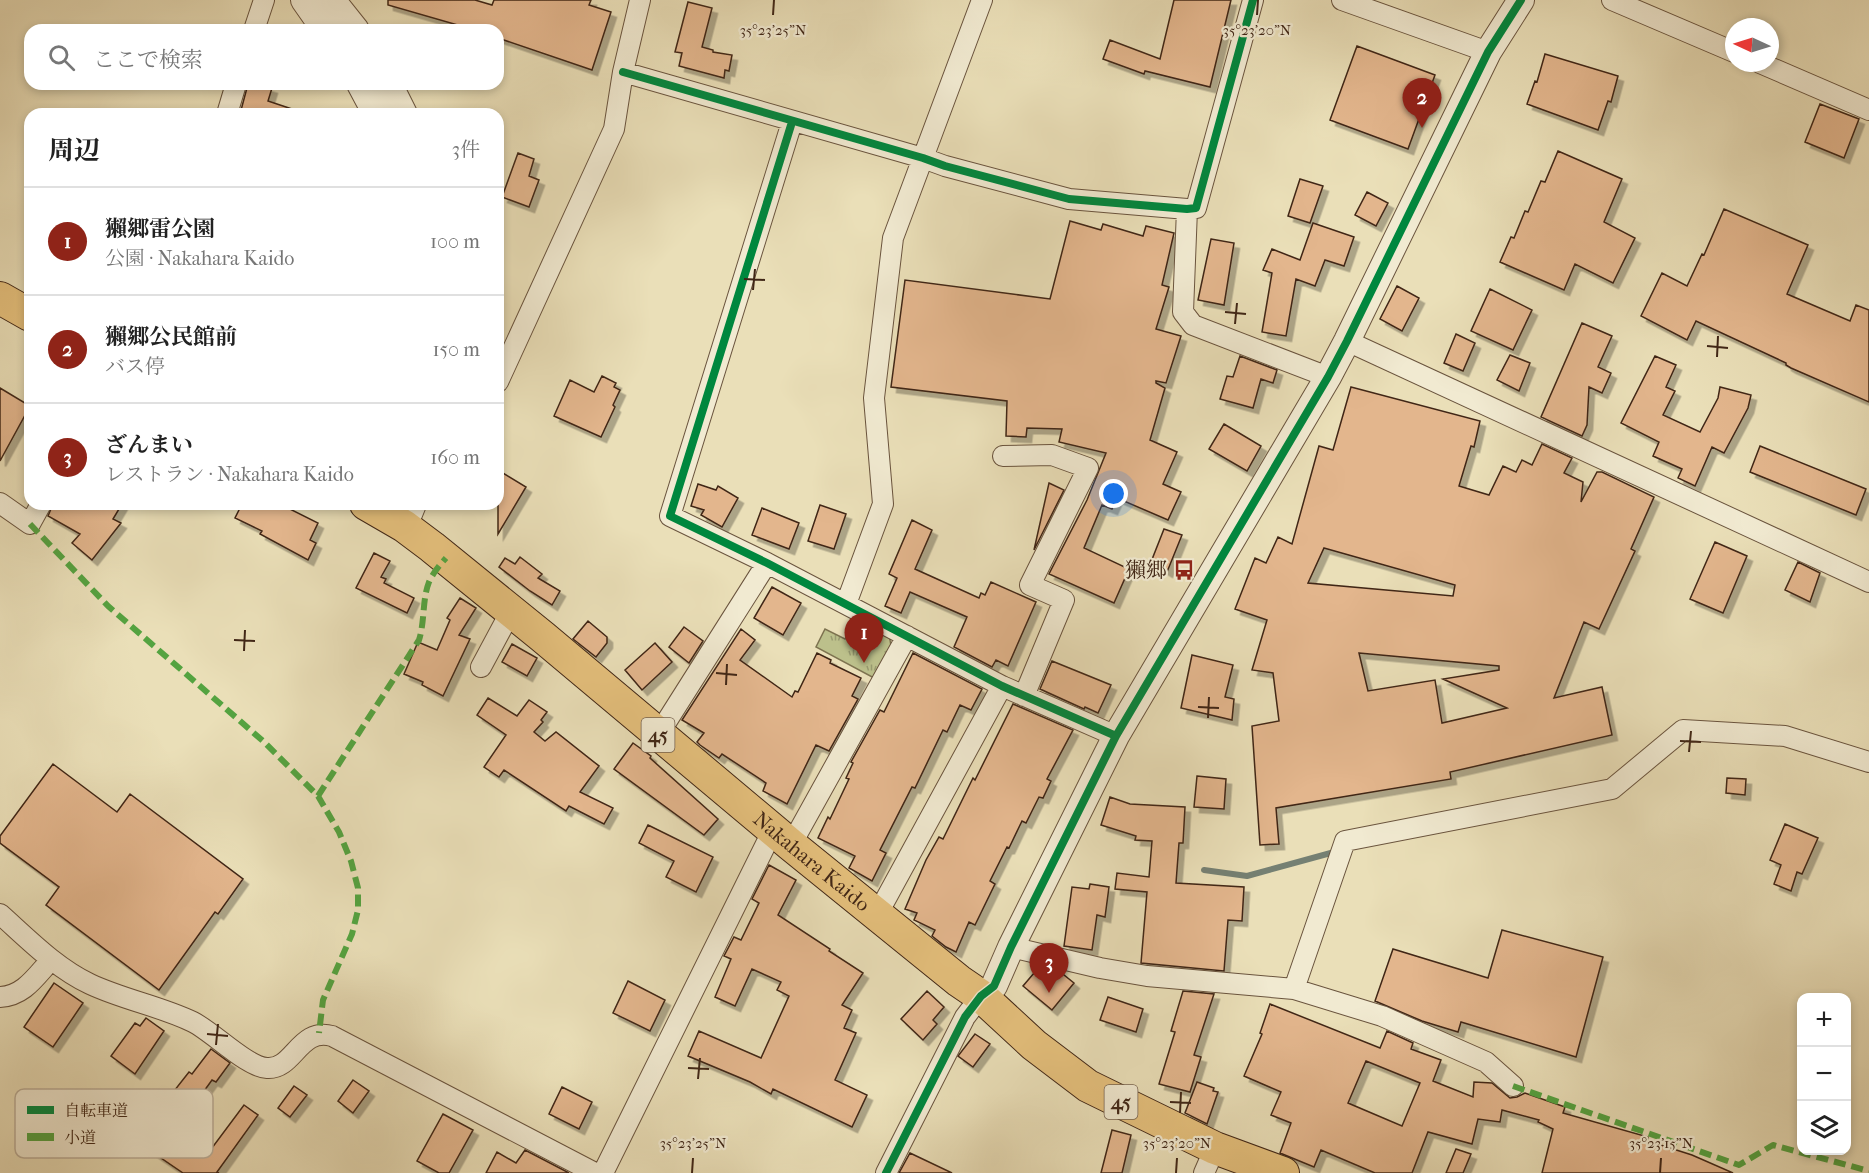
<!DOCTYPE html>
<html lang="ja">
<meta charset="utf-8">
<style>
:root{--surface:#fff;--page:#f6f6f6;--text:#222;--muted:#767676;--line:#e0e0e0;--accent:#8f2418}
body{margin:0;font-family:"IM FELL French Canon","Noto Serif JP",serif;background:var(--page);color:var(--text)}
.controls{position:absolute;right:18px;bottom:18px;display:grid;overflow:hidden;border-radius:12px;box-shadow:0 3px 9px #0003}
.controls button{width:54px;height:54px;display:grid;place-items:center;padding:0;border:0;border-bottom:2px solid var(--line);background:var(--surface);color:var(--text);font:30px sans-serif}
.compass{position:absolute;left:1725px;top:18px;width:54px;height:54px;border-radius:50%;background:var(--surface);box-shadow:0 3px 9px #0003;rotate:274deg}
.you{position:absolute;left:1114px;top:494px;width:21px;height:21px;margin:-15px;border:4px solid #fff;border-radius:50%;background:#1a73e8;box-shadow:0 0 0 9px #1a73e833}
.badge{display:grid;place-items:center;width:39px;height:39px;border-radius:50%;background:var(--accent);color:#fff;font-size:20px;font-weight:700}
.pin{position:absolute;translate:-50% -50px;filter:drop-shadow(0 2px 3px #0008)}
.pin::after{content:'';position:absolute;top:32px;width:21px;height:18px;background:inherit;clip-path:polygon(0 0,100% 0,50% 100%)}
.list{margin:0;padding:0;list-style:none}
h2{display:flex;justify-content:space-between;align-items:center;height:78px;margin:0;padding:0 24px;font-size:26px}
h2 small{font-size:20px;font-weight:400;color:var(--muted)}
.list li{display:grid;grid-template-columns:39px 1fr auto;gap:18px;align-items:center;box-sizing:border-box;height:108px;padding:0 24px;border-top:2px solid var(--line)}
.list b{display:block;font-size:22px;white-space:nowrap}
.list p{margin:0;font-size:20px;white-space:nowrap;color:var(--muted)}
.list em{font-size:20px;font-style:normal;color:var(--muted)}
.icon{flex:none;width:33px;height:33px;fill:none;stroke:currentColor;stroke-width:2;stroke-linecap:round;stroke-linejoin:round}
.map{position:relative;flex:none;width:1869px;height:1173px;overflow:hidden}
.search{position:absolute;background:var(--surface);box-shadow:0 3px 9px #0003;left:24px;top:24px;width:480px;height:66px;display:flex;align-items:center;gap:15px;box-sizing:border-box;padding:0 21px;border-radius:18px;color:var(--muted);font-size:22px}
.panel{position:absolute;background:var(--surface);box-shadow:0 3px 9px #0003;left:24px;top:108px;width:480px;height:402px;border-radius:18px}
.map>svg:first-child{display:block}
</style>
<div class="map">
<svg width="1869" height="1173" viewBox="0 0 1869 1173">
<defs>
<pattern id="grass-tufts" width="24" height="20" patternUnits="userSpaceOnUse" patternTransform="scale(1.5)"><rect width="24" height="20" fill="#bcc08b"/><path d="M3 7l-1-3M5 7V3M7 7l1-3M15 17l-1-3M17 17v-4M19 17l1-3" fill="none" stroke="#9a9c71"/></pattern>
<filter id="shadow"><feDropShadow dx="5.5" dy="5.5" stdDeviation="0" flood-color="#0004"/></filter>
</defs>
<rect width="100%" height="100%" fill="#eadfb8"/>
<filter id="stains"><feTurbulence type="fractalNoise" baseFrequency=".00333" numOctaves="4"/><feColorMatrix values="0 0 0 0 .2 0 0 0 0 .09 0 0 0 0 .02 0 0 0 .5 -.17"/></filter>
<radialGradient id="worn" r=".72"><stop offset=".6" stop-color="#630" stop-opacity="0"/><stop offset="1" stop-color="#630" stop-opacity=".3"/></radialGradient>
<!-- grass -->
<path fill="url(#grass-tufts)" stroke="#7e7350" stroke-width="1.5" d="M857 617 889 634 891 646 874 678 816 647 825 629 845 639Z"/>
<g fill="none" stroke-linecap="round" stroke-linejoin="round">
<!-- stream -->
<path stroke="#758073" stroke-width="6" d="M1204 870 1247 876 1338 851"/>
</g>
<!-- building -->
<path fill="#e3b68d" stroke="#402616" stroke-width="1.5" fill-rule="evenodd" filter="url(#shadow)" d="M388 0H475L492 5 494 0H591L589 5 611 12 592 70 498 38V30H475L388 5Z
M1174 0H1231L1210 87 1145 71 1144 74 1103 59 1110 40 1160 59Z
M688 2 712 8 702 47 713 50V52L732 55 729 71 725 70 724 78 679 66 682 53 675 52Z
M1357 46 1435 75 1408 149 1330 120Z
M1545 54 1618 76 1611 102 1608 101 1598 130 1527 104 1535 81 1537 82Z
M248 84H258L272 88 268 101 298 111 297 114H240Z
M1820 104 1859 119 1844 158 1805 142Z
M1558 151 1622 179 1604 222 1635 238 1613 283 1575 264 1564 290 1500 262 1511 237 1514 238 1525 211 1528 212 1541 181 1545 182Z
M518 153 534 159 529 176 539 180 529 207 502 197Z
M1300 179 1323 186 1310 223 1288 216Z
M1367 192 1388 203 1376 226 1355 215Z
M1724 209 1808 245 1787 294 1850 321 1856 305 1869 310V402L1791 368 1786 365V363L1696 321 1687 340 1641 316 1662 273 1687 286 1702 254 1704 255Z
M1070 221 1101 230 1103 224 1143 236 1146 226 1174 233 1162 285 1169 287 1156 329 1181 336 1166 383 1156 381V383L1165 388 1150 440 1177 452 1163 484 1181 492 1168 520 1117 498 1112 509 1102 505 1084 548 1129 569 1114 603 1049 574 1087 500 1106 453 1059 442 1062 429 1027 428 1026 437 1006 436 1007 401 891 387 905 280 1050 299Z
M1313 223 1354 237 1344 266 1325 260 1315 286 1296 279 1286 336 1262 332 1272 273 1263 270 1272 249 1300 260Z
M1211 239 1234 243 1224 305 1198 300Z
M1397 286 1419 298 1402 331 1380 319Z
M1490 289 1532 310 1513 350 1471 331Z
M1582 323 1612 336 1598 367 1611 373 1602 393 1589 387 1587 425 1582 436 1541 417Z
M1456 334 1475 343 1463 371 1444 363Z
M1510 355 1530 363 1519 391 1497 380Z
M1240 356 1277 370 1273 383 1261 379 1253 408 1220 399 1227 376 1233 377Z
M1655 356 1676 365 1666 387 1675 391 1663 415 1700 432 1718 398 1720 387 1751 395 1748 408 1724 453 1712 447 1695 486 1678 478 1682 469 1653 456 1659 442 1621 423Z
M602 376 616 383 614 387 620 390 613 405 615 407 601 437 554 416 570 380 594 392Z
M1351 387 1480 421 1474 447 1471 446 1459 486 1489 495 1503 466 1516 472 1522 460 1532 465 1542 444 1572 458 1564 473 1583 482 1581 502 1597 472H1602L1654 497 1631 549 1635 551 1599 629 1584 622 1554 698 1602 687 1612 735 1450 772 1451 779 1276 808 1279 844 1260 845 1252 726 1279 721 1273 673 1252 670 1267 620 1235 609 1255 558 1266 563 1278 537 1292 544 1319 446 1333 450ZM1324 548 1455 585 1453 596 1308 583ZM1359 653 1499 666V670L1443 679 1507 708 1442 723 1435 680 1368 691Z
M0 388 30 406 0 461Z
M1224 424 1261 446 1247 471 1209 449Z
M1760 446 1866 489 1856 515 1750 472Z
M498 470 526 487 498 534Z
M1049 483 1064 490 1034 550Z
M698 484 716 490 718 486 738 498 722 527 701 515 704 510 691 506Z
M53 504H122L113 519 121 523 92 560 72 543 80 534 48 516Z
M242 504H280L318 523 310 540 316 543 308 560 260 534 262 531 235 518Z
M820 505 846 514 834 549 808 541Z
M762 508 799 523 789 549 752 535Z
M912 520 932 530 915 569 979 598 981 593 985 595 991 582 1036 602 1008 666 996 660 992 667 954 647 967 617 910 592 901 613 885 606 897 578 889 574Z
M1164 529 1182 535 1167 572 1151 562Z
M1715 542 1747 556 1723 613 1690 599Z
M374 553 390 561 381 577 386 579 384 583 414 598 407 613 356 588Z
M520 557 542 574 538 578 560 591 552 605 530 591 499 567 505 558 515 564Z
M1798 562 1820 573 1810 602 1785 590Z
M772 587 801 603 783 635 754 618Z
M460 598 476 608 459 635 470 639 443 696 422 685 423 682 404 674 418 642 437 650 450 620 447 618Z
M588 621 607 637V643L596 657 573 639Z
M684 627 703 641 689 663 669 647Z
M741 629 755 640 740 660 792 697 795 691 798 692 817 653 831 660 830 663 861 678 852 696 858 699 829 751 816 745 787 804 763 791 766 783 722 754 719 758 700 745 697 742 704 733 682 720Z
M655 643 672 662 642 690 625 670Z
M512 644 537 658 527 676 502 662Z
M913 653 982 689 971 710 960 705 947 732 943 730 915 788 912 787 880 850 886 853 872 881 849 868 855 856 818 838 828 817 830 819 849 779 846 778 853 763 851 762 880 710 884 712Z
M1192 655 1233 665 1225 697 1234 699 1232 720 1181 708Z
M1052 661 1111 685 1098 713 1085 707 1084 709 1040 689Z
M488 698 517 716 529 700 547 712 541 720 543 722 534 732 545 741 556 732 599 766 580 792 613 808 604 824 569 806 566 811 504 770 499 777 484 767 506 735 477 715Z
M1013 704 1073 730 1047 779 1051 781 1043 798 1039 797 1026 823 1022 821 1009 848 1007 847 990 881 995 884 975 925 969 922 956 952 946 947 932 936 935 930 914 920 917 913 905 909 926 860 939 837 943 839 973 778 975 780Z
M633 743 651 756 650 758 718 819 704 835 614 769Z
M53 764 117 812 130 794 243 879 218 914 215 912 159 990 46 905 59 887 0 843V836Z
M1197 776 1226 779 1224 809 1194 807Z
M1727 778 1746 779 1745 795 1726 793Z
M1110 797 1130 804 1185 807 1183 843H1179L1176 883 1244 887 1242 921 1228 920 1224 971 1141 963 1147 892 1115 889 1117 873 1149 877 1152 841 1135 840 1136 836 1101 825Z
M1785 824 1818 838 1802 874 1797 872 1791 891 1774 884 1781 865 1770 860Z
M648 825 713 857 696 892 666 877 674 861 639 843Z
M769 865 796 880 778 915 830 949 829 951 863 973 842 1005 852 1010 844 1028 856 1033 835 1080 867 1095 852 1127 773 1089 771 1094 750 1082 688 1056 699 1031 761 1058 789 996 777 990 781 982 752 969 735 1006 715 997 731 959 724 956 734 937 741 940 759 903 752 899Z
M1090 884 1109 887 1105 917 1097 915 1092 950 1064 946 1072 887 1089 889Z
M1502 930 1603 957 1576 1057 1461 1022 1458 1032 1422 1021 1375 1001 1393 949 1488 978Z
M1040 966 1059 971 1074 983 1052 1010 1023 986Z
M628 981 665 1000 650 1031 613 1013Z
M54 983 83 1003 53 1047 24 1027Z
M927 991 944 1007 933 1020 937 1024 923 1040 901 1019Z
M1183 991 1214 994 1194 1055 1201 1057 1190 1092 1159 1084 1175 1032 1171 1031Z
M1108 997 1143 1009 1136 1032 1100 1020Z
M1270 1004 1380 1048 1387 1031 1413 1043 1411 1049 1441 1060 1433 1081 1473 1097 1474 1082 1492 1083 1510 1098 1517 1097 1525 1093 1565 1107 1563 1113 1648 1137V1141L1692 1155 1733 1173H1542L1553 1129 1538 1122 1539 1120 1502 1110 1500 1122 1478 1119 1472 1144 1428 1132 1412 1173H1375L1321 1150 1314 1167 1280 1153 1291 1123 1271 1115 1281 1092 1244 1076 1262 1034 1260 1033ZM1366 1061 1420 1083 1402 1126 1348 1103Z
M146 1018 164 1031 135 1074 111 1056 135 1023 140 1026Z
M975 1034 990 1044 973 1067 958 1056Z
M211 1049 230 1063 216 1082 212 1080 194 1105 174 1091 189 1072 192 1074Z
M353 1080 369 1091 353 1113 338 1101Z
M1197 1082 1214 1088 1213 1091 1218 1092 1207 1124 1185 1113Z
M294 1086 307 1095 290 1117 278 1108Z
M562 1087 592 1102 579 1129 549 1114Z
M244 1105 258 1115 217 1172 219 1173H183L142 1145 156 1126 195 1155 202 1147 209 1152Z
M443 1114 473 1130 449 1173H439L417 1161Z
M1112 1130 1131 1135 1122 1173H1101Z
M1456 1149 1471 1154 1463 1173H1446Z
M525 1150 569 1173H486L497 1152 516 1163Z
M910 1153 952 1173H899Z"/>
<g fill="none" stroke-linecap="round" stroke-linejoin="round">
<!-- minor casing -->
<g stroke="#6a543e" stroke-width="22">
<path id="minor" d="M1342 0 1488 52
M1612 0 1734 52
M254 30 264 0
M1760 63 1869 110
M623 72 923 158 945 166 1069 199 1187 209 1196 208 1253 0
M227 114 236 84
M792 122 670 516 767 563 1002 686 1116 736
M1187 209 1183 312 1193 325 1328 377
M1347 341 1869 582
M498 382 614 129 623 72 640 0
M1003 456 1052 455 1088 468 1030 585 1064 600 1024 696
M0 503 30 524 41 504
M846 604 883 504 874 398 893 238 982 0
M481 667 511 611
M658 735 767 563
M791 845 907 636
M0 914C28 939 56 968 90 984 124 1000 160 1006 193 1022 213 1032 247 1067 267 1068 294 1070 299 1027 332 1036L595 1173
M877 915 1002 686
M1011 947 1100 968 1147 976 1294 989 1382 1016 1486 1062 1513 1086
M1294 989 1345 841 1612 789 1683 730 1785 736 1869 762
M0 997C24 996 36 976 51 960
M603 1173 768 840 775 831
M886 1173 965 1017 981 996
M1204 1173 1215 1148"/>
</g>
<!-- tertiary casing -->
<g stroke="#6a543e" stroke-width="28">
<path id="tertiary" d="M304 0 325 30
M332 0 356 30
M360 84 376 114
M389 84 404 114
M404 526 413 504
M981 996 994 986 1011 947 1116 736 1328 377 1347 341 1488 52 1521 0"/>
</g>
<!-- primary casing -->
<g stroke="#402616" stroke-width="34">
<g id="primary">
<path d="M0 298 30 315"/>
<path id="s1" d="M366 504 404 526 432 547 543 637 791 845 959 981 981 996 1034 1045 1088 1086 1215 1148 1283 1173"/>
</g>
</g>
<!-- minor -->
<use href="#minor" stroke="#f1ead1" stroke-width="20"/>
<!-- tertiary -->
<use href="#tertiary" stroke="#f1ead1" stroke-width="26"/>
<!-- primary -->
<use href="#primary" stroke="#e5c07c" stroke-width="32"/>
<!-- quiet -->
<path stroke="#54a340" stroke-width="6" stroke-dasharray="12 6" stroke-linecap="butt" d="M30 524 108 606 263 741 318 796 339 832 351 861 358 888V910L352 934 323 1000 319 1033
M318 796 419 640C425 621 422 600 429 582 433 573 439 566 446 558
M1513 1086 1739 1165 1773 1145 1869 1171"/>
<!-- cycleway casing -->
<g stroke="#f1ead1" stroke-width="11">
<path id="cycleway" d="M623 72 923 158 945 166 1069 199 1187 209 1196 208 1253 0
M792 122 670 516 767 563 1002 686 1116 736
M886 1173 965 1017 981 996 994 986 1011 947 1116 736 1328 377 1347 341 1488 52 1521 0"/>
</g>
<!-- cycleway -->
<use href="#cycleway" stroke="#00873e" stroke-width="8"/>
</g>
<!-- ticks -->
<path fill="none" stroke="#402616" stroke-width="2" d="M773 15 774 0M1257 15 1258 0M744 279 765 280M753 290 755 269M1225 312 1246 314M1235 324 1237 303M1707 346 1728 348M1717 357 1718 336M234 640 255 641M244 651 245 630M716 673 737 675M726 685 727 664M1198 707 1219 708M1208 718 1209 697M1680 741 1701 742M1689 752 1691 731M207 1034 228 1036M216 1045 218 1024M688 1068 709 1069M698 1079 700 1058M1170 1102 1191 1103M1180 1113 1181 1092M692 1173 693 1158M1176 1173 1177 1158M1660 1173 1661 1158"/>
<!-- icons -->
<defs>
<g id="bus-bare" transform="scale(1.62)"><path d="M-5-6H5V4H4V6H2V4H-2V6H-4V4H-5ZM-3.5-4V0h7V-4ZM-3.5 1.2v1.5H-2V1.2ZM2 1.2v1.5H3.5V1.2Z" fill="#8f2418" stroke="#f1ead1" stroke-width="2.5" paint-order="stroke"/></g>
</defs>
<g fill-rule="evenodd">
<use href="#bus-bare" x="1184" y="570"/>
</g>
<g text-anchor="middle" stroke-width="4.5" stroke-linejoin="round" paint-order="stroke">
<!-- shield labels -->
<g fill="#f1ead1" stroke="#75614e" stroke-width="1.5">
<rect x="641.5" y="718" width="33" height="34" rx="4.5"/>
<rect x="1104.5" y="1085" width="33" height="34" rx="4.5"/>
</g>
<g font-size="20" font-weight="bold" fill="#402616">
<text x="658" y="742">45</text>
<text x="1121" y="1109">45</text>
</g>
<!-- poi labels -->
<g font-size="21" fill="#402616" stroke="#f1ead1" text-anchor="end">
<text x="1167" y="577">獺郷</text>
</g>
<!-- street labels -->
<g font-size="21" fill="#402616" stroke="#f1ead1">
<text dy="7" stroke="none"><textPath href="#s1" startOffset="572">Nakahara Kaido</textPath></text>
</g>
</g>
<!-- legend -->
<rect x="15" y="1089" width="198" height="69" rx="9" fill="#f1ead1" stroke="#bcaf99" stroke-width="1.5"/>
<rect x="27" y="1106" width="27" height="8" fill="#00873e"/>
<rect x="27" y="1133" width="27" height="8" fill="#54a340"/>
<g font-size="16" fill="#402616">
<text x="64" y="1116">自転車道</text>
<text x="64" y="1143">小道</text>
</g>
<g font-size="15" text-anchor="middle" fill="#402616" stroke="#f1ead1" stroke-width="4.5" stroke-linejoin="round" paint-order="stroke">
<text x="773" y="35">35°23'25"N</text>
<text x="1257" y="35">35°23'20"N</text>
<text x="693" y="1148">35°23'25"N</text>
<text x="1177" y="1148">35°23'20"N</text>
<text x="1661" y="1148">35°23'15"N</text>
</g>
<rect width="100%" height="100%" filter="url(#stains)"/>
<rect width="100%" height="100%" fill="url(#worn)"/>
</svg>
<div class="controls">
<button>+</button>
<button>−</button>
<button><svg class="icon" aria-label="layers" viewBox="0 0 24 24"><path d="M12 4l9 5-9 5-9-5zM3 14l9 5 9-5"/></svg></button>
</div>
<svg class="compass" viewBox="-18 -18 36 36"><path d="M0-13l5 13h-10z" fill="#e53935"/><path d="M0 13l5-13h-10z" fill="#767676"/></svg>
<div class="you"></div>
<div class="pin badge" style="left:864px;top:663px">1</div>
<div class="pin badge" style="left:1422px;top:128px">2</div>
<div class="pin badge" style="left:1049px;top:993px">3</div>
<div class="search"><svg class="icon" aria-label="search" viewBox="0 0 24 24"><circle cx="10" cy="10" r="6"/><path d="M15 15l6 6"/></svg>ここで検索</div>
<section class="panel">
<h2>周辺<small>3件</small></h2>
<ul class="list">
<li><span class="badge">1</span><div><b>獺郷雷公園</b><p>公園 · Nakahara Kaido</p></div><em>100 m</em></li>
<li><span class="badge">2</span><div><b>獺郷公民館前</b><p>バス停</p></div><em>150 m</em></li>
<li><span class="badge">3</span><div><b>ざんまい</b><p>レストラン · Nakahara Kaido</p></div><em>160 m</em></li>
</ul>
</section>
</div>
